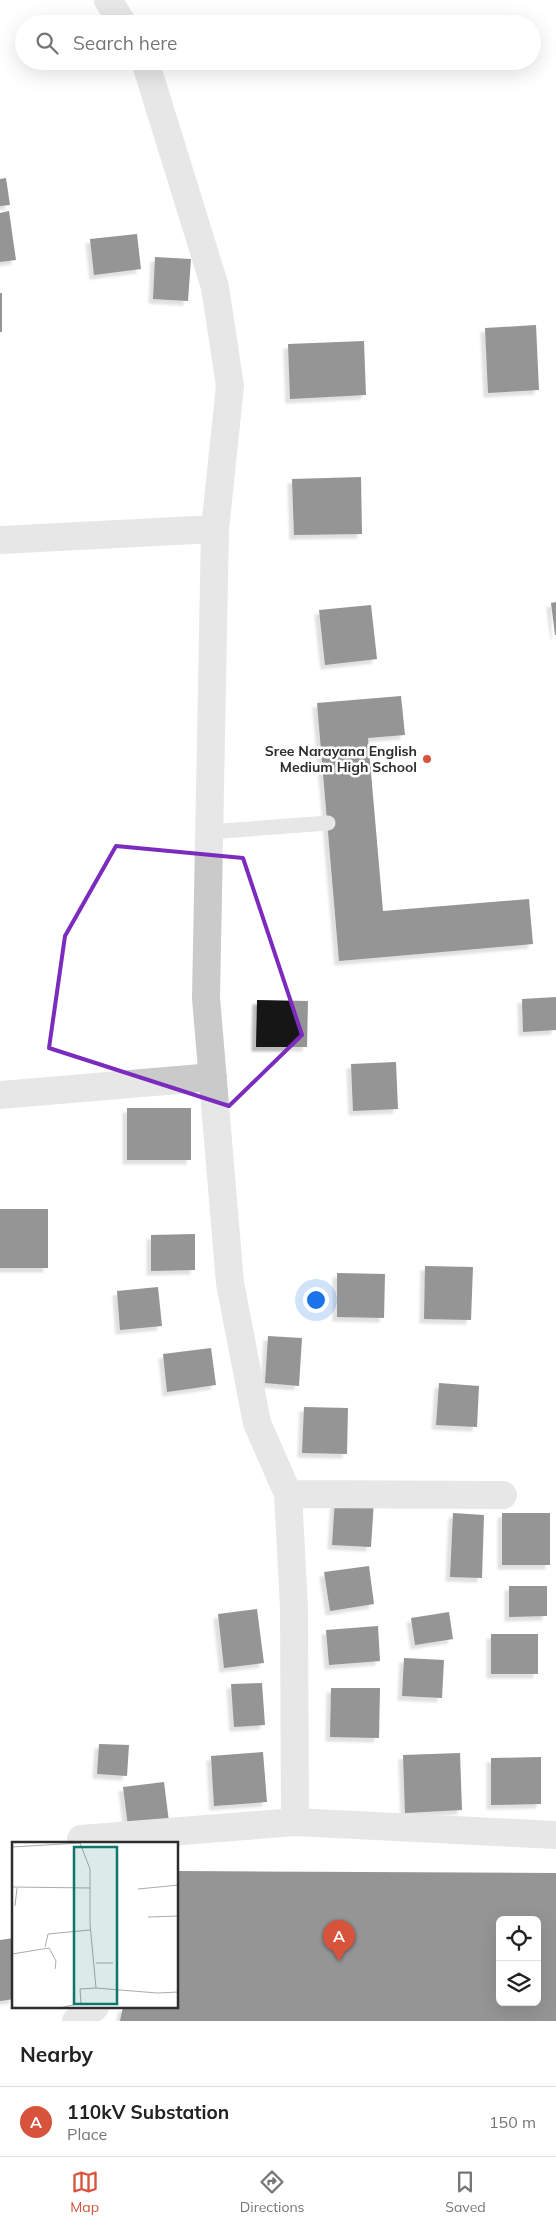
<!DOCTYPE html>
<style>
:root{--surface:#fff;--page:#f6f6f6;--text:#222;--muted:#767676;--line:#e0e0e0;--accent:#d7533b}
body{margin:0;font-family:Mulish,sans-serif;background:var(--page);color:var(--text)}
.controls{position:absolute;right:15px;bottom:15px;display:grid;overflow:hidden;border-radius:8px;box-shadow:0 5px 20px #0002}
.controls button{width:45px;height:45px;display:grid;place-items:center;padding:0;border:0;border-bottom:1px solid var(--line);background:var(--surface);color:var(--text);font:25px sans-serif}
.you{position:absolute;left:315px;top:1299px;width:18px;height:18px;margin:-12px;border:4px solid #fff;border-radius:50%;background:#1a73e8;box-shadow:0 0 0 8px #1a73e833}
.badge{display:grid;place-items:center;width:32px;height:32px;border-radius:50%;background:var(--accent);color:#fff;font-size:16px;font-weight:700}
.pin{position:absolute;translate:-50% -41px;filter:drop-shadow(0 1px 2px #0008)}
.pin::after{content:'';position:absolute;top:26px;width:18px;height:15px;background:inherit;clip-path:polygon(0 0,100% 0,50% 100%)}
.list{margin:0;padding:0;list-style:none}
h2{display:flex;justify-content:space-between;align-items:center;height:65px;margin:0;padding:0 20px;font-size:21px}
h2 small{font-size:16px;font-weight:400;color:var(--muted)}
.list li{display:grid;grid-template-columns:32px 1fr auto;gap:15px;align-items:center;box-sizing:border-box;height:70px;padding:0 20px;border-top:1px solid var(--line)}
.list b{display:block;font-size:19px;white-space:nowrap}
.list p{margin:0;font-size:16px;white-space:nowrap;color:var(--muted)}
.list em{font-size:16px;font-style:normal;color:var(--muted)}
.icon{flex:none;width:28px;height:28px;fill:none;stroke:currentColor;stroke-width:2;stroke-linecap:round;stroke-linejoin:round}
.map{position:relative;flex:none;width:556px;height:2021px;overflow:hidden}
.search{position:absolute;background:var(--surface);box-shadow:0 5px 20px #0002;left:15px;right:15px;top:15px;height:55px;display:flex;align-items:center;gap:12px;box-sizing:border-box;padding:0 18px;border-radius:28px;color:var(--muted);font-size:19px}
.sheet{height:135px;background:var(--surface)}
nav{display:flex;justify-content:space-around;align-items:center;box-sizing:border-box;height:70px;border-top:1px solid var(--line);background:var(--surface);font-size:14px;color:var(--muted)}
nav a{display:grid;justify-items:center;gap:2px}
nav .on{color:var(--accent)}
.map>svg:first-child{display:block}
</style>
<div class="map">
<svg width="556" height="2021" viewBox="0 0 556 2021">
<defs>
<filter id="shadow"><feDropShadow dx="-4.5" dy="4.5" stdDeviation="1" flood-color="#0004"/></filter>
</defs>
<rect width="100%" height="100%" fill="#fff"/>
<!-- building -->
<path fill="#141414" fill-rule="evenodd" filter="url(#shadow)" d="M6 178 10 205 0 206V179Z
M9 211 16 260 0 262V213Z
M137 234 141 269 94 275 90 239Z
M155 257 191 259 188 301 153 299Z
M0 293H2V332H0Z
M536 325 539 390 488 393 485 328Z
M364 341 366 395 290 399 288 344Z
M361 477 362 534 294 535 292 479Z
M556 602V635H555L551 603Z
M371 605 377 659 325 665 319 610Z
M401 696 405 735 368 738 383 911 529 899 533 944 339 961 317 703Z
M556 997V1030L523 1032 522 999Z
M257 1000 308 1001 307 1047H256Z
M396 1062 398 1109 353 1111 351 1064Z
M127 1108H191V1160H127Z
M0 1209H48V1268H0Z
M195 1234V1270L151 1271V1235Z
M425 1266 473 1267 471 1320 424 1319Z
M337 1273 385 1274 384 1318 337 1317Z
M158 1287 162 1326 120 1330 117 1291Z
M268 1336 302 1338 299 1386 265 1383Z
M211 1348 216 1385 167 1392 163 1354Z
M439 1383 479 1386 477 1427 436 1425Z
M304 1407 348 1408 347 1454 302 1453Z
M335 1499 374 1501 371 1547 332 1545Z
M453 1513 484 1515 482 1578 450 1577Z
M502 1513H550V1565H502Z
M369 1566 374 1604 330 1611 324 1572Z
M509 1586H547V1616L509 1617Z
M257 1609 264 1663 224 1668 218 1614Z
M449 1612 453 1639 415 1645 411 1618Z
M378 1626 380 1661 329 1665 326 1630Z
M491 1634H538V1674H491Z
M404 1658 444 1660 442 1698 402 1696Z
M262 1683 265 1725 234 1727 231 1684Z
M331 1688H380L379 1738 330 1737Z
M99 1744 129 1745 127 1776 97 1774Z
M263 1752 267 1802 214 1806 211 1756Z
M460 1753 462 1810 405 1813 403 1755Z
M541 1757V1804L491 1805V1758Z
M164 1782 169 1822 128 1826 123 1787Z
M178 1871 556 1873V2021H120L123 2007H178ZM500 1920H537V2002H500Z
M14 1938V1999L0 2001V1940Z"/>
<g fill="none" stroke-linecap="round" stroke-linejoin="round">
<!-- lane -->
<path stroke="#cacaca" stroke-width="15" d="M209 832 328 823"/>
<!-- street -->
<path stroke="#cacaca" stroke-width="28" d="M108 0 123 24
M0 540 215 529
M0 1095 213 1077
M288 1494 503 1495
M295 1822 556 1835
M82 1844 81 1839 295 1822 294 1608 288 1494 257 1423 230 1283 206 998 215 529 230 386 215 287 145 61
M76 2021 95 2007"/>
</g>
<!-- marked area -->
<path d="M0 0H556V2021H0ZM116 846 243 858 302 1035 229 1106 49 1048 65 936Z" fill="#fff" fill-opacity=".55" fill-rule="evenodd"/>
<path fill="none" stroke="#7b2cbf" stroke-width="4" stroke-linejoin="round" d="M116 846 243 858 302 1035 229 1106 49 1048 65 936Z"/>
<!-- markers -->
<circle fill="#d7533b" stroke="#fff" stroke-width="2" cx="427" cy="759" r="5"/>
<g text-anchor="middle" stroke-width="5" stroke-linejoin="round" paint-order="stroke">
<!-- poi labels -->
<g font-size="14" font-weight="bold" fill="#2d2d2d" stroke="#fff" text-anchor="end">
<text x="417" y="756">Sree Narayana English<tspan x="417" dy="16">Medium High School</tspan></text>
</g>
</g>
<!-- overview -->
<g transform="translate(12 1842)">
<rect width="166" height="166" fill="#fff"/>
<path fill="none" stroke="#ababab" stroke-width="1" d="M0 5 68 1 78 27V82L84 146 68 147 69 161 48 166M0 45 78 46M126 47 167 43M3 64 5 46M136 75 167 74M33 105 36 92 78 88M0 112 37 106 44 119 43 127M84 121H101M84 146 145 151 167 150"/>
<path fill="#0f766e" fill-opacity="0.15" stroke="#0f766e" stroke-width="2.5" d="M62 5H105V162H62Z"/>
<rect width="166" height="166" fill="none" stroke="#2d2d2d" stroke-width="2.5"/>
</g>
</svg>
<div class="controls">
<button><svg class="icon" aria-label="locate" viewBox="0 0 24 24"><circle cx="12" cy="12" r="6"/><path d="M12 2v4M12 18v4M2 12h4M18 12h4"/></svg></button>
<button><svg class="icon" aria-label="layers" viewBox="0 0 24 24"><path d="M12 4l9 5-9 5-9-5zM3 14l9 5 9-5"/></svg></button>
</div>
<div class="you"></div>
<div class="pin badge" style="left:339px;top:1961px">A</div>
<div class="search"><svg class="icon" aria-label="search" viewBox="0 0 24 24"><circle cx="10" cy="10" r="6"/><path d="M15 15l6 6"/></svg>Search here</div>
</div>
<section class="sheet">
<h2>Nearby<small></small></h2>
<ul class="list">
<li><span class="badge">A</span><div><b>110kV Substation</b><p>Place</p></div><em>150 m</em></li>
</ul>
</section>
<nav>
<a class="on"><svg class="icon" aria-label="map" viewBox="0 0 24 24"><path d="M3 6l6-2 6 2 6-2v14l-6 2-6-2-6 2zM9 4v14M15 6v14"/></svg>Map</a>
<a><svg class="icon" aria-label="directions" viewBox="0 0 24 24"><path d="M12 3l9 9-9 9-9-9zM9 14v-3h6M13 9l2 2-2 2"/></svg>Directions</a>
<a><svg class="icon" aria-label="saved" viewBox="0 0 24 24"><path d="M7 4h10v16l-5-4-5 4z"/></svg>Saved</a>
</nav>
